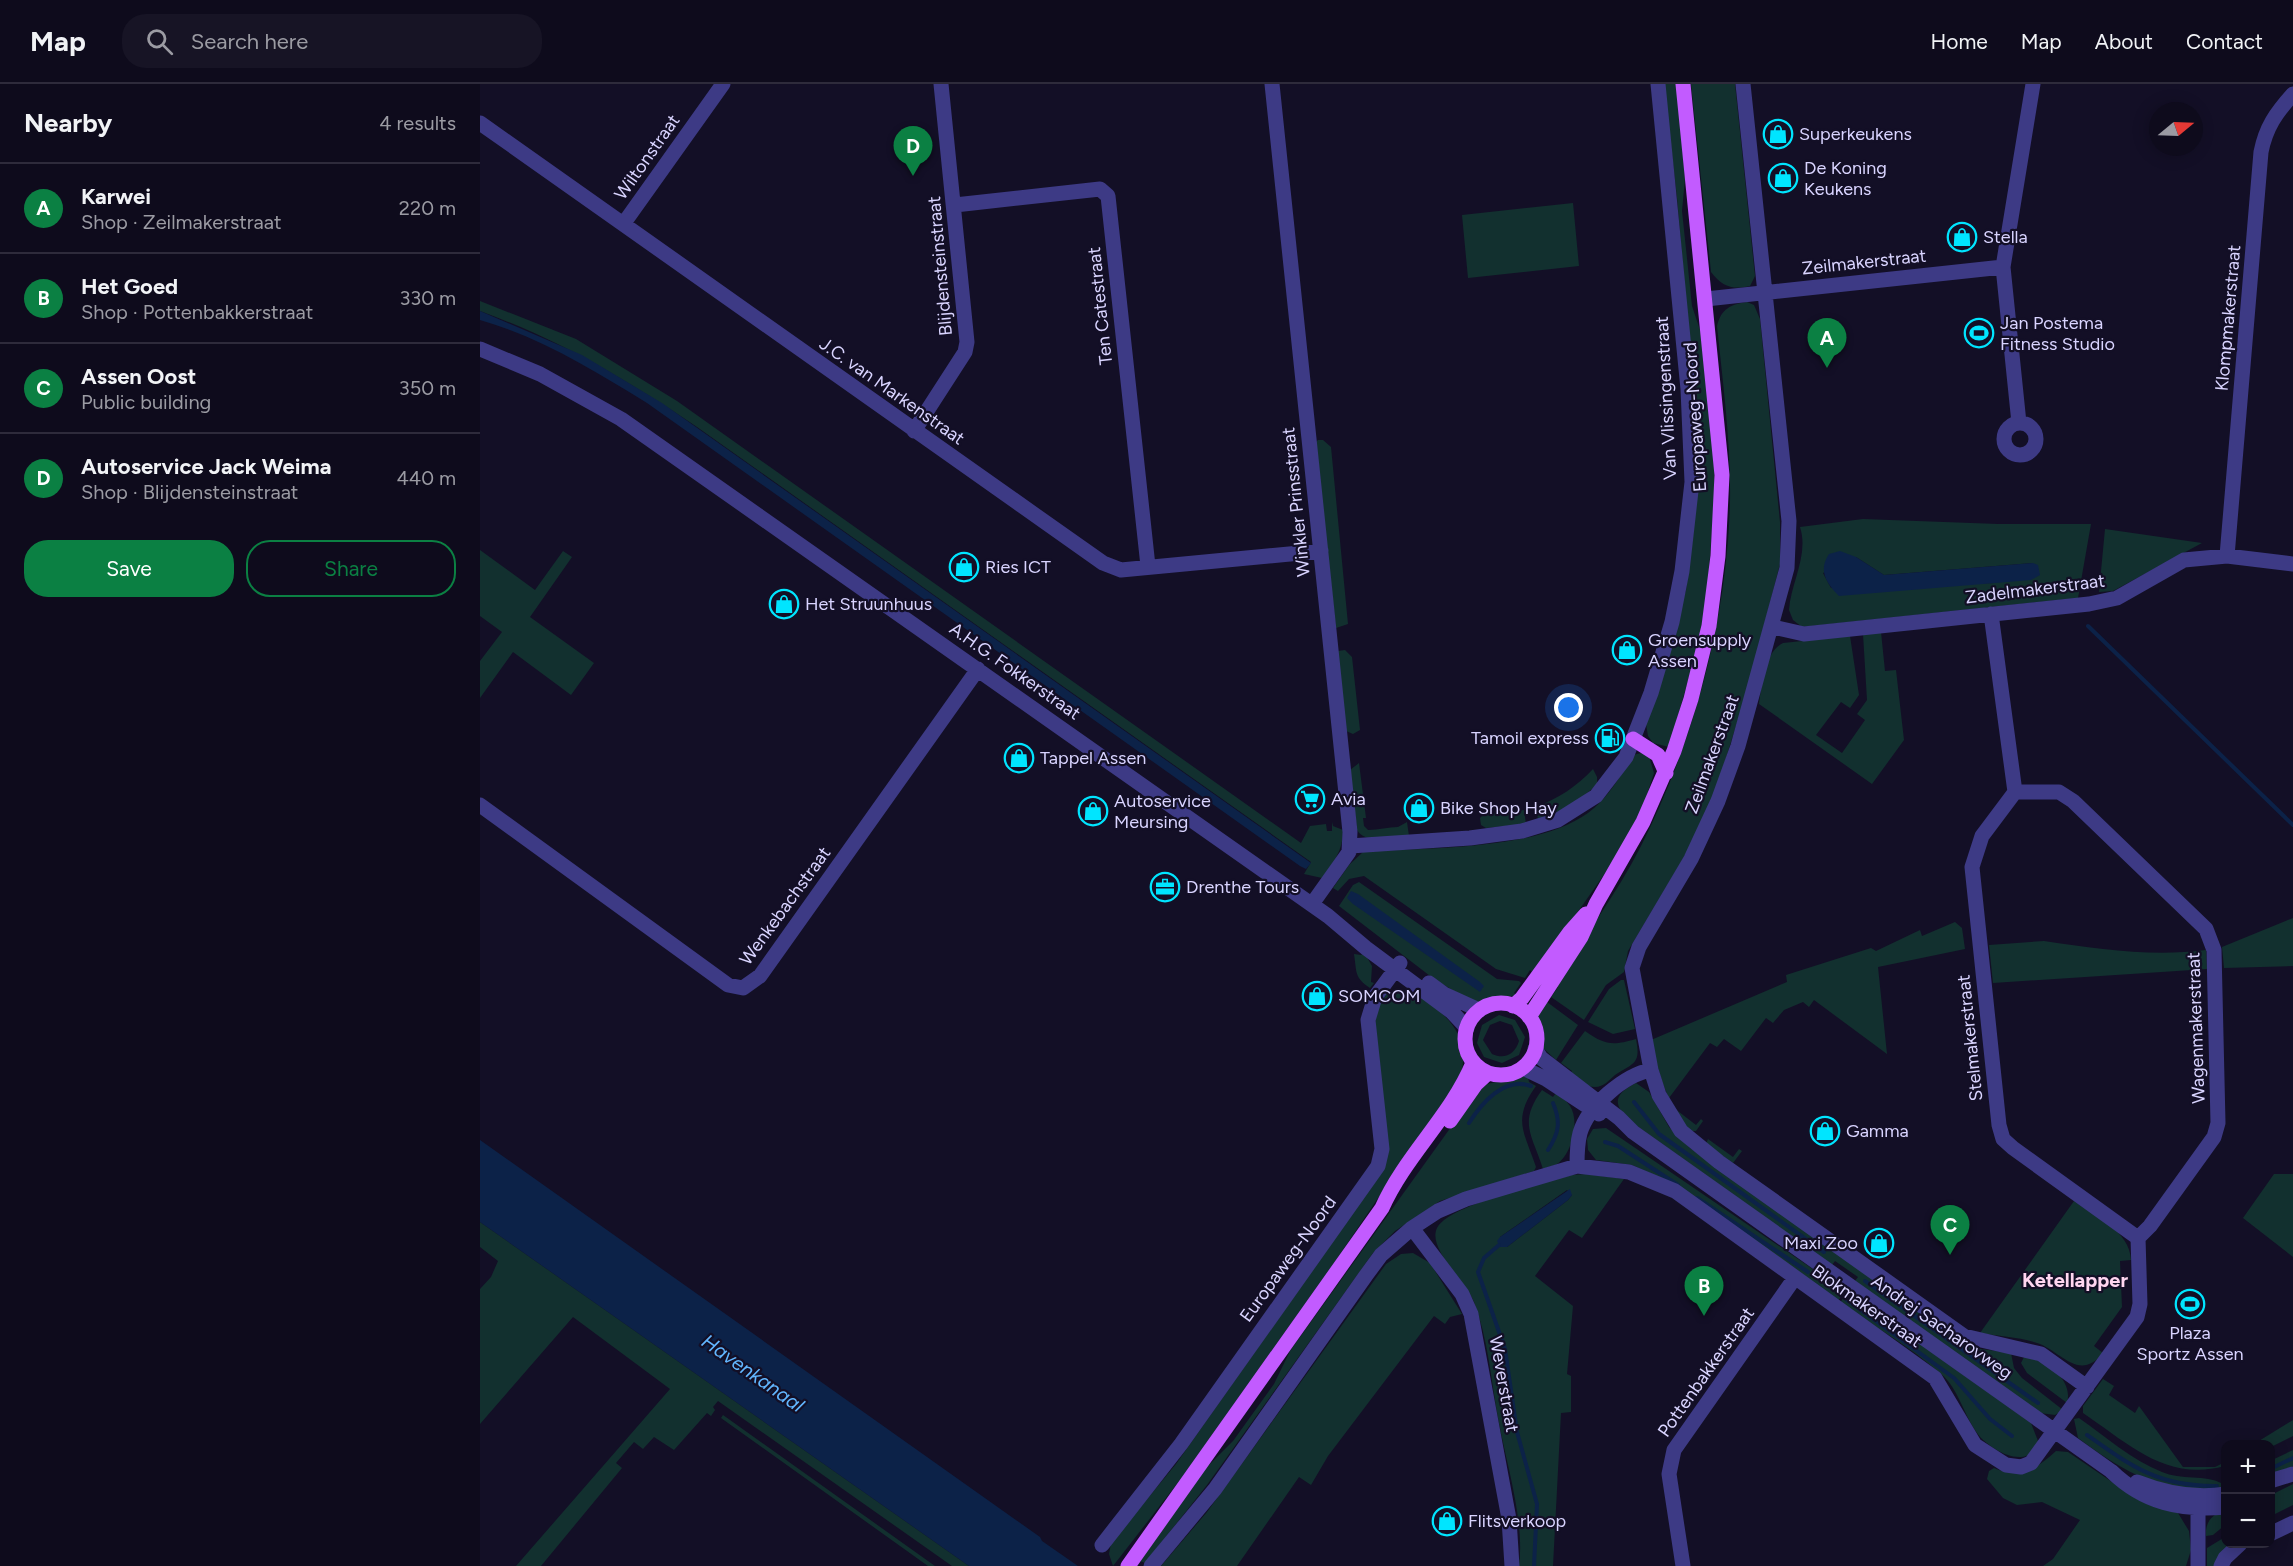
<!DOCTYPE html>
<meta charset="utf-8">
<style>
:root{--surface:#0e0b1c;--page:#171425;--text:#f1f3f6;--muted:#9b9ba3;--line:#2e2b3b;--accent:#0b8043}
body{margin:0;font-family:Figtree,sans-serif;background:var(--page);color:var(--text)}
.controls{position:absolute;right:18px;bottom:18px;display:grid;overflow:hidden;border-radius:12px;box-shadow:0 3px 15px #0003}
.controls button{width:54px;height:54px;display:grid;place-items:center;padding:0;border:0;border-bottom:2px solid var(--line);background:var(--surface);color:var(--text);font:30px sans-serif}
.compass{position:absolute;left:1669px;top:18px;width:54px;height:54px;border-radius:50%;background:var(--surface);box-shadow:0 3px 15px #0003;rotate:71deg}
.you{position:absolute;left:1089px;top:624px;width:21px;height:21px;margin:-15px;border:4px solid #fff;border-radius:50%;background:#1a73e8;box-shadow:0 0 0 9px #1a73e833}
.badge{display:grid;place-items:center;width:39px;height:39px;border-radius:50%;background:var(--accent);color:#fff;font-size:20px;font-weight:700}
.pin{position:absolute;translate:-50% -50px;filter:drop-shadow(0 2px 3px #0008)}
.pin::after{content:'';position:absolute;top:32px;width:21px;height:18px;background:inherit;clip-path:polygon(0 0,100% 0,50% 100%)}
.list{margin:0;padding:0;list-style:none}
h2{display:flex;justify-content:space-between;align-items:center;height:78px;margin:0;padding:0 24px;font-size:26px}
h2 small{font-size:20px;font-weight:400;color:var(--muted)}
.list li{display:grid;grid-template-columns:39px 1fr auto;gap:18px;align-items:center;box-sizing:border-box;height:90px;padding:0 24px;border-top:2px solid var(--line)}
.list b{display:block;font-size:22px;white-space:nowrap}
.list p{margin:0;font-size:20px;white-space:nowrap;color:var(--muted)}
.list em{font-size:20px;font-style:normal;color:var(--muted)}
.actions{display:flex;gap:12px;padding:18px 24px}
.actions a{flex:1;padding:14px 0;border:2px solid var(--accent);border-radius:24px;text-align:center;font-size:21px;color:var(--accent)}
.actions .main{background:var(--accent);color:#fff}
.icon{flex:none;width:33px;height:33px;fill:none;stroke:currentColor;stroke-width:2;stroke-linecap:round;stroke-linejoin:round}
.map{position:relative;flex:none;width:1813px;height:1482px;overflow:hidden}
header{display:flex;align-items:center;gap:36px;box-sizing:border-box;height:84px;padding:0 30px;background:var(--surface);border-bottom:2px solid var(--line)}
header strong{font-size:28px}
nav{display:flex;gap:33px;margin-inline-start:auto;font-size:21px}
.search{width:420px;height:54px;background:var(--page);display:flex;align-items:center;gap:15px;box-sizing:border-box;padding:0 21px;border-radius:24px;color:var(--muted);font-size:22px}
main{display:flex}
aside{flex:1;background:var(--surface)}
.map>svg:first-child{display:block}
</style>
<header>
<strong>Map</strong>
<div class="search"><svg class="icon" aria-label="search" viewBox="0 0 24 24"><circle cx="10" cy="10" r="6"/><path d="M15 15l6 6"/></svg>Search here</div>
<nav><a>Home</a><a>Map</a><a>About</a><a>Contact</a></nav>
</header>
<main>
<aside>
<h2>Nearby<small>4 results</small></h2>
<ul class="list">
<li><span class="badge">A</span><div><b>Karwei</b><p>Shop · Zeilmakerstraat</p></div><em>220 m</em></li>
<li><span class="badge">B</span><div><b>Het Goed</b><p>Shop · Pottenbakkerstraat</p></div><em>330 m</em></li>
<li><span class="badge">C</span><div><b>Assen Oost</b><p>Public building</p></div><em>350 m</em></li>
<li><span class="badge">D</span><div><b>Autoservice Jack Weima</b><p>Shop · Blijdensteinstraat</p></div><em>440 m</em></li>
</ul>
<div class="actions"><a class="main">Save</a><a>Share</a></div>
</aside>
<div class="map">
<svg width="1813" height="1482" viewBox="0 0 1813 1482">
<rect width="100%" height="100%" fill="#130f26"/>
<!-- green -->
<path fill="#12302f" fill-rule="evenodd" d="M1184 0H1197L1205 95 1202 127 1212 222 1224 258 1234 382V419L1228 499 1220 555 1189 663 1173 659 1168 652 1166 640 1206 506 1213 452 1219 364 1197 114Z
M1211 0H1255L1275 192 1270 202C1253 206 1242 203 1231 188Z
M1093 119 1099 182 988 194 982 131Z
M0 217 96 255 197 317 821 759 830 742 846 740 847 747H852V738L853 742 863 746C863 767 854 777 842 794L824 790 831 778 217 343C145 295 82 257 0 227Z
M1267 218 1274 221 1280 235 1300 438V480L1269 600 1237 703 1210 763 1148 867 1144 888 1126 901 1104 936 1071 913 1078 903 1073 900C1103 855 1136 811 1161 762 1214 656 1247 537 1250 418 1251 359 1243 300 1237 242 1241 225 1251 220 1267 218Z
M838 356H843L851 363 868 540 856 544 835 359Z
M1383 435 1518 440H1611L1598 514 1322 543 1313 536 1309 526C1311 498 1329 471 1320 443ZM1376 473 1404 491 1553 479 1514 499 1351 504 1343 489Z
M1625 445 1722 459 1633 507 1619 508Z
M0 466 55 506 83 467 92 473 50 533 114 579 91 611 33 568 0 614V577L22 548 0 532Z
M1401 548 1405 587 1416 586 1424 656 1392 700 1279 620C1282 601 1284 568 1303 559L1370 552 1379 611 1370 624 1361 618 1336 651 1362 669 1385 636 1377 630 1387 616 1383 550Z
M865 566 872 573 880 646 873 650 866 647 858 567Z
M1161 669 1169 672 1174 689 1163 723 1140 768 1054 890 1050 886 1045 894 1016 885 884 792 869 795 858 807 853 804 869 781 883 768C949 763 1055 767 1108 729 1127 715 1141 692 1153 671Z
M879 679 886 734H883L884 742 888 746C899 746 908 743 918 743L927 738 929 752C913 753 886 761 877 746L870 686Z
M1113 685 1117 693V701L1091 722 1058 736 1056 723C1079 714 1096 703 1113 685Z
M1044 726 1046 740 1006 744 1001 741 1000 734 1004 730Z
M879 798 1017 895 1039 897 1041 899 1034 909 1037 911 994 919 954 895 859 822 873 801Z
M1813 834V882L1744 884 1742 863Z
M1475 838 1482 844 1485 865 1398 883 1407 970 1334 916 1329 923 1323 918 1304 926 1293 939 1286 934 1261 967 1244 955 1237 963 1230 959 1189 1014 1194 1024 1216 1041 1221 1035 1223 1037 1216 1047H1210C1185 1016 1180 993 1171 956L1307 898 1306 891 1391 864 1396 867 1440 846 1442 852Z
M1564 857C1618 865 1672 873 1726 866L1727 885 1513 899 1509 861Z
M884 868 892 882 891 898 894 899 890 904C874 893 877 889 874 870L881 871Z
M1141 896H1144L1155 945 1133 950 1108 938 1129 905Z
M922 906 933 909 935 906C965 932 991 947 981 992L856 1176 700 1396 633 1482 629 1470 631 1459 696 1380 904 1085 895 933 896 925 907 908Z
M1067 918 1098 941 1076 976 1061 962 1058 929Z
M1019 931 1035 936 1045 953 1039 971 1022 979 1004 973 997 959 1002 941ZM1020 937 1032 941 1039 957C1035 970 1025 976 1012 970L1003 956 1010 941Z
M1105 947C1125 961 1132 962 1156 955 1161 980 1154 979 1135 991 1129 996 1124 1003 1115 1003 1106 1003 1097 996 1089 992L1092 987 1081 979Z
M1038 993H1048L1049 998 1056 1002C1032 1036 1044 1047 1056 1083L1054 1087 960 1117 915 1147 893 1169 727 1401 665 1479 660 1477 725 1385 753 1357 794 1300 810 1267 994 1011 1007 1000Z
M1156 999 1169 1008 1189 1043 1210 1064 1483 1259 1494 1264 1531 1269 1534 1284 1542 1294 1583 1326 1575 1331 1560 1329 1375 1197 1378 1193 1355 1177 1352 1181 1150 1037C1131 1019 1135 1010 1156 999Z
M1062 1006 1073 1013 1076 1009C1081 1013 1087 1017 1090 1022 1100 1037 1092 1070 1077 1080 1074 1082 1067 1083 1063 1085 1052 1050 1038 1039 1062 1006Z
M1126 1044 1343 1192 1341 1196 1362 1211 1358 1217 1190 1098 1152 1081 1116 1076 1108 1066 1107 1055 1113 1045Z
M1228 1055 1253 1073 1259 1065 1262 1067 1253 1079 1226 1060Z
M1106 1090 1144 1095 1102 1154 1089 1146 1055 1192 1093 1222 1087 1290 1091 1292V1328L1081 1329 1073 1482H1039C1045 1437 1026 1379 1018 1334 1011 1296 1008 1254 994 1218 986 1197 947 1165 957 1144 968 1121 1064 1099 1091 1091ZM1087 1106 1092 1111 1088 1116 1027 1163 1020 1153Z
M1794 1090H1813V1173L1763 1134Z
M1594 1117C1615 1132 1650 1147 1651 1176L1640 1177 1642 1223 1614 1262 1623 1269C1599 1299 1580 1266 1557 1259 1539 1253 1518 1252 1500 1249Z
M0 1138 489 1482H472L238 1317 233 1323 235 1326 231 1332 227 1329 194 1366 174 1353 163 1365 154 1358 136 1379 142 1384 61 1482H36L190 1305 93 1233 0 1340V1205L11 1193 18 1177 0 1163Z
M933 1169 950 1179 982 1230 970 1233 965 1240 954 1232 848 1372 831 1401 819 1393 757 1482H681L727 1428 906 1180 921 1170Z
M1367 1208 1551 1339 1558 1357C1550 1389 1509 1366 1497 1349 1484 1331 1478 1304 1461 1290 1431 1263 1393 1242 1360 1219Z
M1544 1273C1565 1276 1594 1295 1587 1319L1547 1289 1541 1279Z
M1623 1295 1634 1302 1629 1311 1655 1329 1659 1322 1703 1383H1735L1745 1378V1382C1686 1398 1649 1360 1603 1329V1322Z
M243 1331 455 1482H448L241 1334Z
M1599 1334C1626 1353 1652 1376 1682 1388 1700 1396 1727 1391 1741 1399L1743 1406C1687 1414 1641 1386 1598 1354L1594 1335Z
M1813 1336V1352L1791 1363 1790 1360H1774Z
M1813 1366V1382L1791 1392 1790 1377Z
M1576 1367 1588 1368 1657 1415 1698 1429 1709 1447 1711 1466 1706 1482H1563L1573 1475 1600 1436 1562 1418 1537 1421 1523 1414 1507 1395 1509 1387 1514 1384C1541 1396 1556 1385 1576 1367Z
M1813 1400V1421L1791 1432V1411Z
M1745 1427V1441L1733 1451 1726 1452C1725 1438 1732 1430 1745 1427Z
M1745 1453 1746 1460H1751L1735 1482H1727V1464Z"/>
<!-- water -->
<path fill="#0c2248" d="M0 227 102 271 182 319 831 779 826 785 820 782 167 319C115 287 60 253 0 236Z
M1360 467 1376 473 1404 491 1553 479 1558 481 1560 491 1551 496 1359 512C1346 499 1338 486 1349 470Z
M871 807 878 810 1000 898 1004 902 1000 908 873 820 867 814Z
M0 1056 560 1453 562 1457 598 1482H489L0 1138Z
M1090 1105 1092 1111 1088 1116 1027 1163H1020L1017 1157 1020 1153Z"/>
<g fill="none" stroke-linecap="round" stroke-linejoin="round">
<!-- stream -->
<path stroke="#0c2248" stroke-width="4" d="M1608 542 1813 741
M1154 1018 1179 1050 1344 1168
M989 1039C1001 1020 1024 992 1051 1002
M1125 1058 1138 1062 1198 1101
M1068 1066C1079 1049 1081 1038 1073 1019
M1217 1114 1328 1188
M1019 1161 1004 1174 998 1188 1025 1265 1037 1348 1057 1420 1054 1482
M1385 1197 1558 1319
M1367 1216 1474 1294 1510 1335 1532 1352
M1607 1351C1652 1383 1680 1403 1737 1402
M1790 1385 1813 1374"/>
<!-- minor -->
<path stroke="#3d3a85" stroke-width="15" d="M792 0 870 748 869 768 832 820
M1263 0 1309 437 1307 484 1258 662 1238 717 1211 775 1159 863 1152 884 1171 986 1179 1011 1201 1047 1239 1078 1484 1252 1561 1270 1607 1303
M0 39 623 479 641 486 841 467
M475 121 620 105 628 112 668 482
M144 139 243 0
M1523 183 1539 339
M1226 215 1523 183 1553 0
M0 265 60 290 141 335 848 832 886 864 972 928 987 944
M1524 355a16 16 0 1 1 32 0a16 16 0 1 1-32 0Z
M434 347 485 268 487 258 461 0
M1747 472 1781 68C1786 43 1796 29 1813 10
M1293 543 1324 550 1609 520 1637 514 1704 476 1747 472 1813 480
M1535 708H1579L1593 717 1726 845 1734 866 1738 1039 1734 1053 1670 1142 1658 1154
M0 721 248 901 263 904 280 892 498 585
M870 762 990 754 1042 747 1078 736 1116 712 1146 673 1171 609 1192 538 1202 487 1212 398 1208 305 1178 0
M949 899 964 910 999 926
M1055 965 1061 974 1139 1034 1153 1048 1631 1387C1664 1419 1701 1427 1746 1423
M1043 984 1066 995 1119 1030
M1097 1082C1097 1071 1097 1060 1100 1049 1108 1022 1144 991 1171 986
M932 1144 982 1210 991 1230 1029 1435 1032 1482
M1790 1397 1813 1390
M1657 1398C1685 1409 1716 1415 1746 1410
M1790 1450 1813 1439
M622 1461 701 1360 898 1082 902 1065 888 936 895 913 920 879
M671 1482 735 1405 887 1190 901 1171 932 1144 958 1127 986 1115 1097 1082 1149 1088 1195 1107 1455 1294 1495 1361 1526 1381 1541 1383 1551 1379 1657 1233 1660 1220 1658 1154 1533 1064 1523 1055 1519 1041 1492 783 1502 752 1535 708 1511 530
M1203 1482 1189 1390 1194 1366 1314 1195
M1718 1482V1416
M1741 1482 1745 1474 1760 1460"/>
<!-- major -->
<path stroke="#c25bff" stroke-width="15" d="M1153 655 1178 671 1186 689
M985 955a36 36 0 1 1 72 0a36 36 0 1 1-72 0Z
M1033 922 1042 914 1090 848 1106 830
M1049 933 1101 853 1116 820 1163 738 1194 667 1211 615 1229 542 1238 472 1242 391 1203 0
M970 1037 996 1000 1008 989
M648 1482 902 1124C925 1072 971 1032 993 979"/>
</g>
<!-- icons -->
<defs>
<g id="shop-ring" transform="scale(1.5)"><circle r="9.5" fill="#130f26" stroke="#00e5ff" stroke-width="1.5"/><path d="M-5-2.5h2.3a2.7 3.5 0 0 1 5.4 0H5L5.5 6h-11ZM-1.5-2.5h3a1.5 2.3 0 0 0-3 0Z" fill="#00e5ff"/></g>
<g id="stadium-ring" transform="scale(1.5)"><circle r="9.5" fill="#130f26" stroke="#00e5ff" stroke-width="1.5"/><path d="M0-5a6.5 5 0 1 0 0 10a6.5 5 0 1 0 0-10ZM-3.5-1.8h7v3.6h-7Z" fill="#00e5ff"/></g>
<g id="fuel-ring" transform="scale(1.5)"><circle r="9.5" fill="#130f26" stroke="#00e5ff" stroke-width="1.5"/><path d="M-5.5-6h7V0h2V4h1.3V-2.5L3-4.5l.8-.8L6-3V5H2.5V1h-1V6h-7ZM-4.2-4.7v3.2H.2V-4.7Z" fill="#00e5ff"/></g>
<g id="supermarket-ring" transform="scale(1.5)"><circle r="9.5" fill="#130f26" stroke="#00e5ff" stroke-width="1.5"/><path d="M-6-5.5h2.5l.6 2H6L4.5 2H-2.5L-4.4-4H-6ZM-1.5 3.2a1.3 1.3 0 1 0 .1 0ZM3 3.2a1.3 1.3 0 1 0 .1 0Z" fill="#00e5ff"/></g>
<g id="office-ring" transform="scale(1.5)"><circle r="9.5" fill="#130f26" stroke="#00e5ff" stroke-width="1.5"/><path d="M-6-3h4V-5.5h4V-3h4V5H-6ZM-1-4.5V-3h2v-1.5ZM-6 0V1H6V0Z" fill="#00e5ff"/></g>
</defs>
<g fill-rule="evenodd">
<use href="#shop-ring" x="1298" y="50"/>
<use href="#shop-ring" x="1303" y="94"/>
<use href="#shop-ring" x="1482" y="153"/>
<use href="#stadium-ring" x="1499" y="249"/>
<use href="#shop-ring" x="484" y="483"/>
<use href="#shop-ring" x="304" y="520"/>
<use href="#shop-ring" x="1147" y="566"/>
<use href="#fuel-ring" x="1130" y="654"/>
<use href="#shop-ring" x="539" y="674"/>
<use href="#supermarket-ring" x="830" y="715"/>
<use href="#shop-ring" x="939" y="724"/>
<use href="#shop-ring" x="613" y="727"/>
<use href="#office-ring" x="685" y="803"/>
<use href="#shop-ring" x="837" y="912"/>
<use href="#shop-ring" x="1345" y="1047"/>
<use href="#shop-ring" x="1399" y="1159"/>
<use href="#stadium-ring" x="1710" y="1220"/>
<use href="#shop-ring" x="967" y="1437"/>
</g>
<g text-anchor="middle" stroke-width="4.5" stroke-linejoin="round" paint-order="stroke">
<!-- poi labels -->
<g font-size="18" fill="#d9d4ff" stroke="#130f26" text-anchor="start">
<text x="1319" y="56">Superkeukens</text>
<text x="1324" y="90">De Koning<tspan x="1324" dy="21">Keukens</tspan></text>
<text x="1503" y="159">Stella</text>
<text x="1520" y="245">Jan Postema<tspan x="1520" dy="21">Fitness Studio</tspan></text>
<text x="505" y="489">Ries ICT</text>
<text x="325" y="526">Het Struunhuus</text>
<text x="1168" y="562">Groensupply<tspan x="1168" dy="21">Assen</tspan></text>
<text x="1109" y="660" text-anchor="end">Tamoil express</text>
<text x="560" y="680">Tappel Assen</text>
<text x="851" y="721">Avia</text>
<text x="634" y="723">Autoservice<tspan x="634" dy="21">Meursing</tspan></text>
<text x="960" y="730">Bike Shop Hay</text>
<text x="706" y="809">Drenthe Tours</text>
<text x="858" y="918">SOMCOM</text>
<text x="1366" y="1053">Gamma</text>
<text x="1378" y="1165" text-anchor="end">Maxi Zoo</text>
<text x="1710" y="1255" text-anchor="middle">Plaza<tspan x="1710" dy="21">Sportz Assen</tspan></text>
<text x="988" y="1443">Flitsverkoop</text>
</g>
<!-- street labels -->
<g font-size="18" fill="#d9d4ff" stroke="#130f26">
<text transform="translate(167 73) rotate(-55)" y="6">Wiltonstraat</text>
<text transform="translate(1384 178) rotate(-6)" y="6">Zeilmakerstraat</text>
<text transform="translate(460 182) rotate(-95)" y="6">Blijdensteinstraat</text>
<text transform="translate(620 222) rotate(-96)" y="6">Ten Catestraat</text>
<text transform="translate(1748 234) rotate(-85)" y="6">Klompmakerstraat</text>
<text transform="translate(412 307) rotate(35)" y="6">J.C. van Markenstraat</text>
<text transform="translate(1186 314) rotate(-93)" y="6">Van Vlissingenstraat</text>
<text transform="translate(1215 333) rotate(-94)" y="6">Europaweg-Noord</text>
<text transform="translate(816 418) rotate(-96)" y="6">Winkler Prinsstraat</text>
<text transform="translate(1555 505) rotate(-7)" y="6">Zadelmakerstraat</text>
<text transform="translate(535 587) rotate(35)" y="6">A.H.G. Fokkerstraat</text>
<text transform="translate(1232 670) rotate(-70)" y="6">Zeilmakerstraat</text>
<text transform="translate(305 822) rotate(-54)" y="6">Wenkebachstraat</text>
<text transform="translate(1716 944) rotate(-92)" y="6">Wagenmakerstraat</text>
<text transform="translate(1490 954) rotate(-96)" y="6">Stelmakerstraat</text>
<text transform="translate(808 1175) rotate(-54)" y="6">Europaweg-Noord</text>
<text transform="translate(1387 1222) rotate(35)" y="6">Blokmakerstraat</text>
<text transform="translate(1462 1243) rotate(35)" y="6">Andrej Sacharovweg</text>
<text transform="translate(1226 1288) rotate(-55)" y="6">Pottenbakkerstraat</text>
<text transform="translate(1024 1300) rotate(80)" y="6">Weverstraat</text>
</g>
<!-- neighbourhood labels -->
<g font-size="20" font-weight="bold" fill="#ffd6f0" stroke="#130f26">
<text x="1595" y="1203">Ketellapper</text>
</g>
<!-- water labels -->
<g font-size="20" font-style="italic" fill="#62b6ff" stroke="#130f26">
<text transform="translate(273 1289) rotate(35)" y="7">Havenkanaal</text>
</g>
</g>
</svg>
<div class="controls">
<button>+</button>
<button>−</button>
</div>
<svg class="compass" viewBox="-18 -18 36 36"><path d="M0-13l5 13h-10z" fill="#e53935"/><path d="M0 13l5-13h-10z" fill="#9b9ba3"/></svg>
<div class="you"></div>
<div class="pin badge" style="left:1347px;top:284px">A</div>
<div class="pin badge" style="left:1224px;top:1232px">B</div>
<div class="pin badge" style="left:1470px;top:1171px">C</div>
<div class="pin badge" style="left:433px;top:92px">D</div>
</div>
</main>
